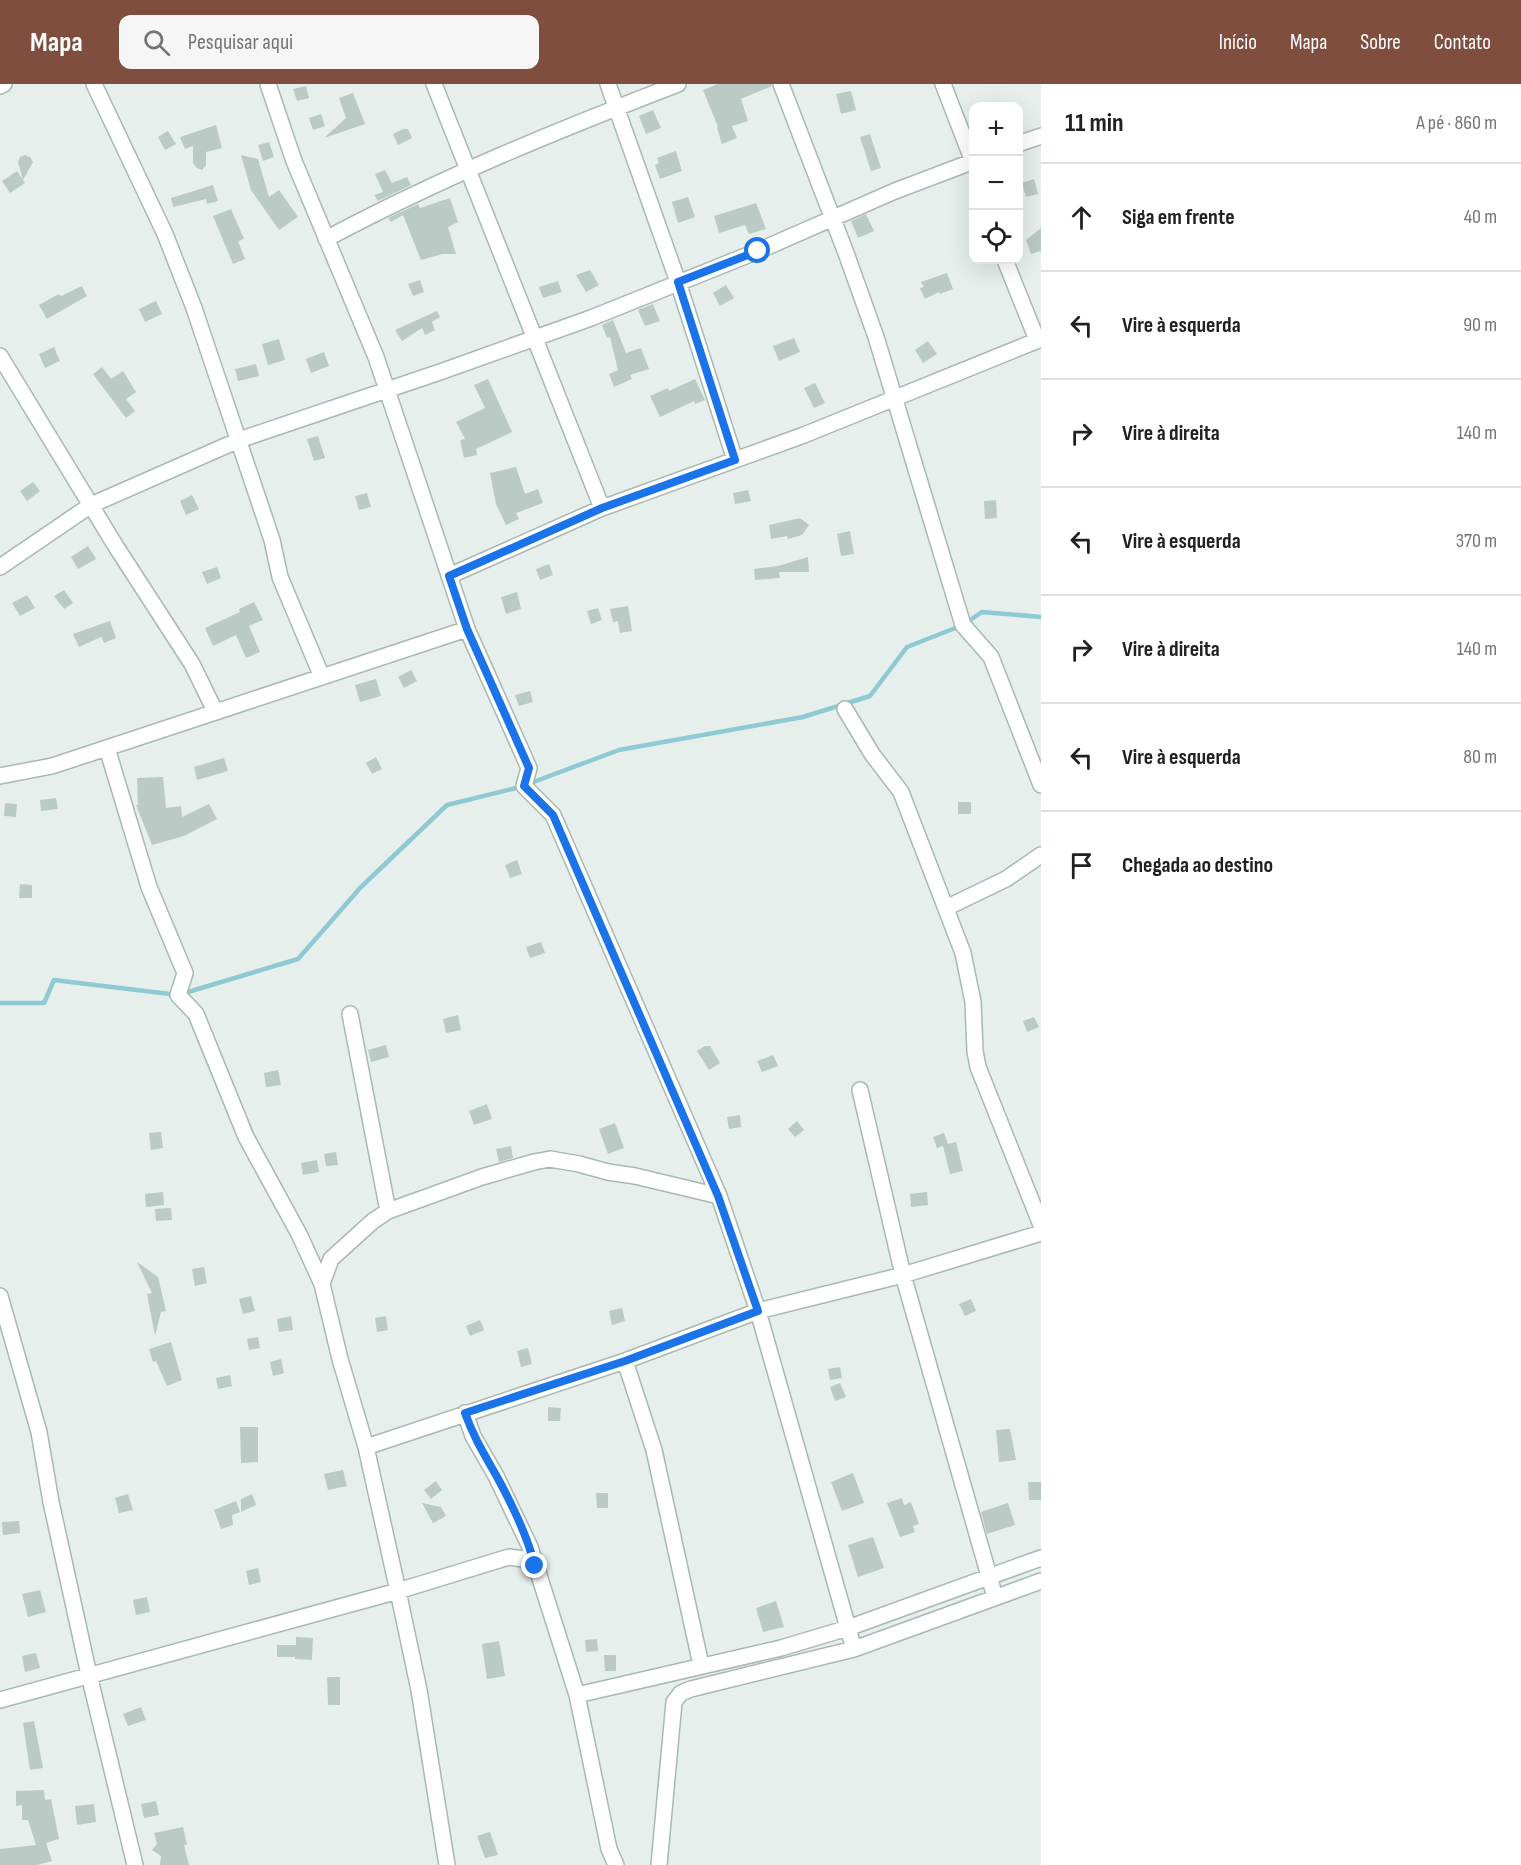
<!DOCTYPE html>
<html lang="pt">
<meta charset="utf-8">
<style>
:root{--surface:#fff;--page:#f6f6f6;--text:#202124;--muted:#757577;--line:#e0e0e0;--accent:#7f4e3f}
body{margin:0;font-family:"Sofia Sans Condensed",sans-serif;background:var(--page);color:var(--text)}
.controls{position:absolute;right:18px;top:18px;display:grid;overflow:hidden;border-radius:12px;box-shadow:0 6px 24px #0002}
.controls button{width:54px;height:54px;display:grid;place-items:center;padding:0;border:0;border-bottom:2px solid var(--line);background:var(--surface);color:var(--text);font:30px sans-serif}
.stop{position:absolute;width:18px;height:18px;margin:-14px;border:4px solid #1a73e8;border-radius:50%;background:#fff}
.stop.end{background:#1a73e8;border-color:#fff;box-shadow:0 2px 6px #0008}
.list{margin:0;padding:0;list-style:none}
h2{display:flex;justify-content:space-between;align-items:center;height:78px;margin:0;padding:0 24px;font-size:26px}
h2 small{font-size:20px;font-weight:400;color:var(--muted)}
.list li{display:grid;grid-template-columns:39px 1fr auto;gap:18px;align-items:center;box-sizing:border-box;height:108px;padding:0 24px;border-top:2px solid var(--line)}
.list b{display:block;font-size:22px;white-space:nowrap}
.list em{font-size:20px;font-style:normal;color:var(--muted)}
.icon{flex:none;width:33px;height:33px;fill:none;stroke:currentColor;stroke-width:2;stroke-linecap:round;stroke-linejoin:round}
.map{position:relative;flex:none;width:1041px;height:1781px;overflow:hidden}
header{display:flex;align-items:center;gap:36px;box-sizing:border-box;height:84px;padding:0 30px;background:var(--accent);color:#fff}
header strong{font-size:28px}
nav{display:flex;gap:33px;margin-inline-start:auto;font-size:21px}
.search{width:420px;height:54px;background:var(--page);display:flex;align-items:center;gap:15px;box-sizing:border-box;padding:0 21px;border-radius:12px;color:var(--muted);font-size:22px}
main{display:flex}
aside{flex:1;background:var(--surface)}
.map>svg:first-child{display:block}
</style>
<header>
<strong>Mapa</strong>
<div class="search"><svg class="icon" aria-label="search" viewBox="0 0 24 24"><circle cx="10" cy="10" r="6"/><path d="M15 15l6 6"/></svg>Pesquisar aqui</div>
<nav><a>Início</a><a>Mapa</a><a>Sobre</a><a>Contato</a></nav>
</header>
<main>
<div class="map">
<svg width="1041" height="1781" viewBox="0 0 1041 1781">
<rect width="100%" height="100%" fill="#e6efeb"/>
<g fill="none" stroke-linecap="round" stroke-linejoin="round">
<!-- stream -->
<path stroke="#8ec9d4" stroke-width="4.5" d="M528 700 619 666 803 633 870 612 907 563 963 541 982 528 1041 533
M0 919H44L54 896 178 911 298 875 361 803 447 721 520 703"/>
</g>
<!-- building -->
<path fill="#bbcac4" d="M718 0H771L772 2 741 15 748 37 732 42 737 54 722 60 717 44 718 43 703 6Z
M306 2 309 14 297 17 293 5Z
M851 7 856 26 841 30 836 10Z
M353 9 365 40 324 54 346 34 339 14Z
M653 26 661 44 646 50 639 32Z
M321 30 325 42 313 46 309 34Z
M216 41 222 64 206 68V81L202 86 197 84 193 79V62L185 65 180 53Z
M403 45H408L412 54 398 61 393 50Z
M168 47 176 60 165 66 158 53Z
M870 50 881 84 871 87 860 53Z
M269 58 274 73 263 77 258 61Z
M676 67 682 87 660 95 655 81 659 79 657 74Z
M25 71 30 73 33 78 23 96 18 78 20 73Z
M241 71 258 75 269 113 279 106 298 133 279 146 251 106Z
M385 86 392 99 407 93 411 101 378 117 374 111 383 108 375 90Z
M17 87 25 99 10 109 2 97Z
M1034 95 1038 110 1026 113 1022 99Z
M213 101 218 117 207 120 206 115 173 123 171 114Z
M688 113 695 133 678 139 672 118Z
M450 114 458 138 448 143 456 170H442L421 176 403 131 391 138 388 134 418 120 420 124Z
M756 119 766 145 749 150 745 141 719 149 714 132Z
M231 125 244 155 238 157 245 175 233 180 213 132Z
M866 130 874 147 858 154 851 137Z
M1041 144V167L1031 170 1026 156Z
M590 186 599 201 586 208 576 191Z
M947 189 953 205 940 210 939 208 925 215 920 204 924 203 921 198Z
M420 196 424 208 413 212 408 200Z
M558 197 562 208 543 214 539 203Z
M726 201 734 214 720 222 713 209Z
M82 202 87 212 47 235 39 221 59 210 61 212Z
M156 217 162 230 145 238 139 225Z
M653 220 660 237 645 242 638 226Z
M437 227 440 233 432 238 435 246 425 251 422 244 402 257 395 246Z
M613 236 626 269 641 264 649 285 630 291 632 295 614 303 609 290 618 286 610 253 607 254 602 241Z
M794 254 800 268 779 277 773 262Z
M279 255 285 276 268 281 262 260Z
M928 257 937 270 923 279 915 266Z
M54 263 60 277 45 284 39 270Z
M324 268 329 282 311 289 306 275Z
M256 280 259 292 238 297 235 285Z
M102 283 111 295 123 287 136 308 126 315 135 327 126 334 93 290Z
M488 295 512 348 476 365 477 371 464 374 460 356 465 355 456 338 485 324 474 301Z
M695 295 705 316 695 320 694 317 660 333 650 312 668 304 669 307Z
M815 299 825 319 814 324 804 304Z
M318 352 325 374 314 377 307 355Z
M516 383 525 410 538 405 543 419 516 429 519 435 506 441 496 420 490 389Z
M33 398 40 407 27 417 20 407Z
M748 406 751 417 735 420 733 409Z
M367 409 371 423 359 426 355 412Z
M192 411 199 425 186 431 180 417Z
M996 416 997 434 985 435 984 417Z
M800 434 809 441 802 451 788 455 787 452 771 455 769 441Z
M850 447 854 470 841 472 837 450Z
M88 462 96 475 78 485 71 473Z
M808 473 809 488H779L780 494 755 496 754 485 778 482Z
M549 480 553 491 540 496 536 485Z
M217 483 221 494 207 500 202 488Z
M64 506 73 519 64 525 54 512Z
M517 508 521 525 506 530 501 513Z
M27 511 35 524 20 532 12 519Z
M254 518 263 536 249 542 260 568 246 574 236 551 213 562 205 544 240 528 239 525Z
M628 522 632 547 620 549 618 537 613 538 610 525Z
M598 524 602 536 591 540 587 527Z
M110 537 116 554 104 559 101 553 79 563 73 550Z
M411 586 417 597 404 604 398 593Z
M376 595 381 612 360 618 355 601Z
M530 607 533 618 519 622 515 611Z
M376 673 382 685 372 690 366 679Z
M224 674 228 687 197 696 194 683Z
M163 693 166 724 181 722 182 733 209 720 217 735 184 752 152 761 136 721H138L137 694Z
M56 714 58 725 41 727 40 716Z
M958 718H971V730H958Z
M5 719 17 720 16 733 4 732Z
M517 776 522 790 510 794 505 781Z
M20 800 32 801V814H19Z
M541 858 545 869 530 874 526 863Z
M458 931 461 946 446 949 443 935Z
M1034 933 1039 943 1027 948 1023 937Z
M386 961 389 973 371 978 368 966Z
M705 962H710L720 979 709 986 697 967Z
M773 971 778 982 762 988 757 977Z
M278 986 281 1001 266 1003 264 989Z
M487 1020 492 1035 474 1041 469 1027Z
M740 1031 741 1043 729 1045 727 1033Z
M797 1037 804 1046 795 1053 788 1045Z
M615 1039 624 1064 608 1070 599 1045Z
M161 1048 163 1064 151 1066 149 1049Z
M944 1049 948 1060 956 1058 963 1087 950 1090 943 1062 937 1064 933 1053Z
M511 1062 513 1074 499 1078 496 1065Z
M336 1068 338 1081 326 1082 324 1070Z
M317 1076 319 1088 303 1091 301 1079Z
M163 1108 164 1121 146 1123 145 1110Z
M927 1108 928 1121 911 1123 910 1110Z
M171 1124 172 1136 156 1137 155 1125Z
M137 1178 158 1193 166 1227 161 1228 155 1252 147 1210 152 1209Z
M204 1183 207 1199 195 1202 192 1185Z
M251 1212 255 1227 243 1230 239 1215Z
M971 1215 976 1227 965 1232 959 1220Z
M622 1224 625 1237 612 1241 609 1227Z
M291 1232 293 1246 279 1248 277 1235Z
M386 1232 388 1246 377 1248 375 1234Z
M480 1236 484 1246 470 1252 466 1242Z
M258 1253 260 1264 249 1266 247 1255Z
M171 1258 182 1296 167 1302 156 1277 153 1278 149 1265Z
M528 1264 532 1280 521 1283 517 1267Z
M281 1275 284 1289 273 1292 270 1278Z
M840 1283 842 1294 830 1296 828 1285Z
M230 1291 232 1302 218 1305 216 1294Z
M840 1299 846 1313 835 1317 830 1303Z
M548 1323 561 1324 560 1337H548Z
M240 1343H258V1378L241 1379Z
M1010 1345 1016 1376 999 1378 996 1346Z
M343 1386 347 1402 328 1406 324 1390Z
M853 1389 864 1419 842 1427 831 1398Z
M436 1397 442 1406 431 1415 424 1406Z
M1028 1398H1041V1416H1029Z
M596 1409H608V1424H597Z
M128 1410 133 1426 119 1429 115 1414Z
M252 1410 256 1421 241 1428V1415Z
M902 1414 904 1421 911 1418 919 1440 913 1442 915 1448 900 1453 887 1419Z
M236 1417 240 1428 232 1431 233 1441 221 1445 214 1426Z
M422 1419 441 1423 446 1432 433 1439Z
M1008 1419 1015 1441 987 1450 981 1428Z
M19 1437 20 1449 3 1451 2 1438Z
M873 1453 884 1484 858 1493 848 1461Z
M258 1484 261 1498 249 1501 246 1487Z
M40 1506 46 1528 28 1533 22 1510Z
M147 1513 150 1528 136 1531 133 1516Z
M776 1517 784 1543 763 1548 756 1524Z
M296 1553 313 1554 312 1576 295 1575V1573H277V1561H296Z
M597 1555 598 1567 586 1568 585 1556Z
M499 1557 505 1592 487 1595 482 1560Z
M36 1569 40 1584 25 1588 22 1572Z
M604 1571H616V1587H605Z
M327 1593H340V1621H328Z
M141 1623 146 1636 128 1642 123 1630Z
M34 1637 43 1684 30 1686 23 1639Z
M44 1706 45 1716 51 1715 59 1755 46 1759 52 1777 37 1781H0V1765L36 1761 28 1736H22V1721L16 1722V1707Z
M156 1717 159 1731 144 1734 141 1720Z
M94 1720 96 1738 77 1741 75 1722Z
M183 1743 187 1761H184L189 1781H160L161 1772 152 1766 157 1760 154 1749Z
M490 1748 498 1771 485 1774 477 1752Z"/>
<g fill="none" stroke-linecap="round" stroke-linejoin="round">
<!-- street casing -->
<g stroke="#a8b8b2" stroke-width="18">
<path id="street" d="M94 0 165 150 194 224 272 456 280 493 322 593
M268 0 294 77 376 273 467 545 529 684 524 702 553 731 719 1112 758 1227 854 1565
M434 0 602 424
M608 0 678 198 735 376
M781 0 846 169 876 253 963 541 991 573 1041 701
M943 0 974 80
M0 2 4 0
M1018 60 1041 52
M326 155C440 94 558 46 678 0
M1005 176 1037 256
M0 272 115 461 192 580 215 627
M0 483 91 421 239 356 440 288 591 234 758 167 895 107 974 77
M449 492 602 424 804 351 1041 255
M845 625 872 670 901 708 963 869 973 918 975 967 978 983 1041 1141
M107 664 149 803 185 889 178 911 196 930 246 1053 299 1150 322 1200 340 1275 366 1363 398 1507 419 1606 447 1781
M0 692 52 682 467 545
M946 824 1006 795 1041 771
M350 930 388 1127
M860 1006 903 1191 995 1513
M322 1200 331 1175 373 1137 388 1127 482 1093 534 1078 550 1075 579 1080 608 1088 635 1092 719 1112
M0 1212 39 1348 51 1418 89 1591 135 1781
M625 1277 654 1366 701 1581
M465 1329 473 1352 496 1392 530 1463 577 1611 609 1765 616 1781
M366 1363 625 1277 758 1227 903 1191 1041 1149
M577 1611 781 1564 848 1544 1041 1474
M0 1616 398 1507 509 1473 523 1475 535 1482
M659 1781 674 1618 681 1609 691 1605 854 1565 1041 1497"/>
</g>
<!-- street -->
<use href="#street" stroke="#fff" stroke-width="15"/>
</g>
<g fill="none" stroke-linecap="round" stroke-linejoin="round">
<!-- route -->
<path stroke="#1a73e8" stroke-width="8" d="M535 1482C527 1451 512 1420 496 1391 484 1370 473 1352 465 1329L625 1277 758 1227 718 1112 553 731 524 702 529 684 467 545 449 492 602 424 735 376 678 198 758 167"/>
</g>
</svg>
<div class="controls">
<button>+</button>
<button>−</button>
<button><svg class="icon" aria-label="locate" viewBox="0 0 24 24"><circle cx="12" cy="12" r="6"/><path d="M12 2v4M12 18v4M2 12h4M18 12h4"/></svg></button>
</div>
<div class="stop" style="left:758px;top:167px"></div>
<div class="stop end" style="left:535px;top:1482px"></div>
</div>
<aside>
<h2>11 min<small>A pé · 860 m</small></h2>
<ul class="list">
<li><svg class="icon" aria-label="ahead" viewBox="0 0 24 24"><path d="M12 20V5M6 11l6-6 6 6"/></svg><div><b>Siga em frente</b></div><em>40 m</em></li>
<li><svg class="icon" aria-label="left" viewBox="0 0 24 24"><path d="M17 20v-9H6M10 6l-5 5 5 5"/></svg><div><b>Vire à esquerda</b></div><em>90 m</em></li>
<li><svg class="icon" aria-label="right" viewBox="0 0 24 24"><path d="M7 20v-9h11M14 6l5 5-5 5"/></svg><div><b>Vire à direita</b></div><em>140 m</em></li>
<li><svg class="icon" aria-label="left" viewBox="0 0 24 24"><path d="M17 20v-9H6M10 6l-5 5 5 5"/></svg><div><b>Vire à esquerda</b></div><em>370 m</em></li>
<li><svg class="icon" aria-label="right" viewBox="0 0 24 24"><path d="M7 20v-9h11M14 6l5 5-5 5"/></svg><div><b>Vire à direita</b></div><em>140 m</em></li>
<li><svg class="icon" aria-label="left" viewBox="0 0 24 24"><path d="M17 20v-9H6M10 6l-5 5 5 5"/></svg><div><b>Vire à esquerda</b></div><em>80 m</em></li>
<li><svg class="icon" aria-label="arrive" viewBox="0 0 24 24"><path d="M6 21V4h12l-3 4 3 4H6"/></svg><div><b>Chegada ao destino</b></div></li>
</ul>
</aside>
</main>
